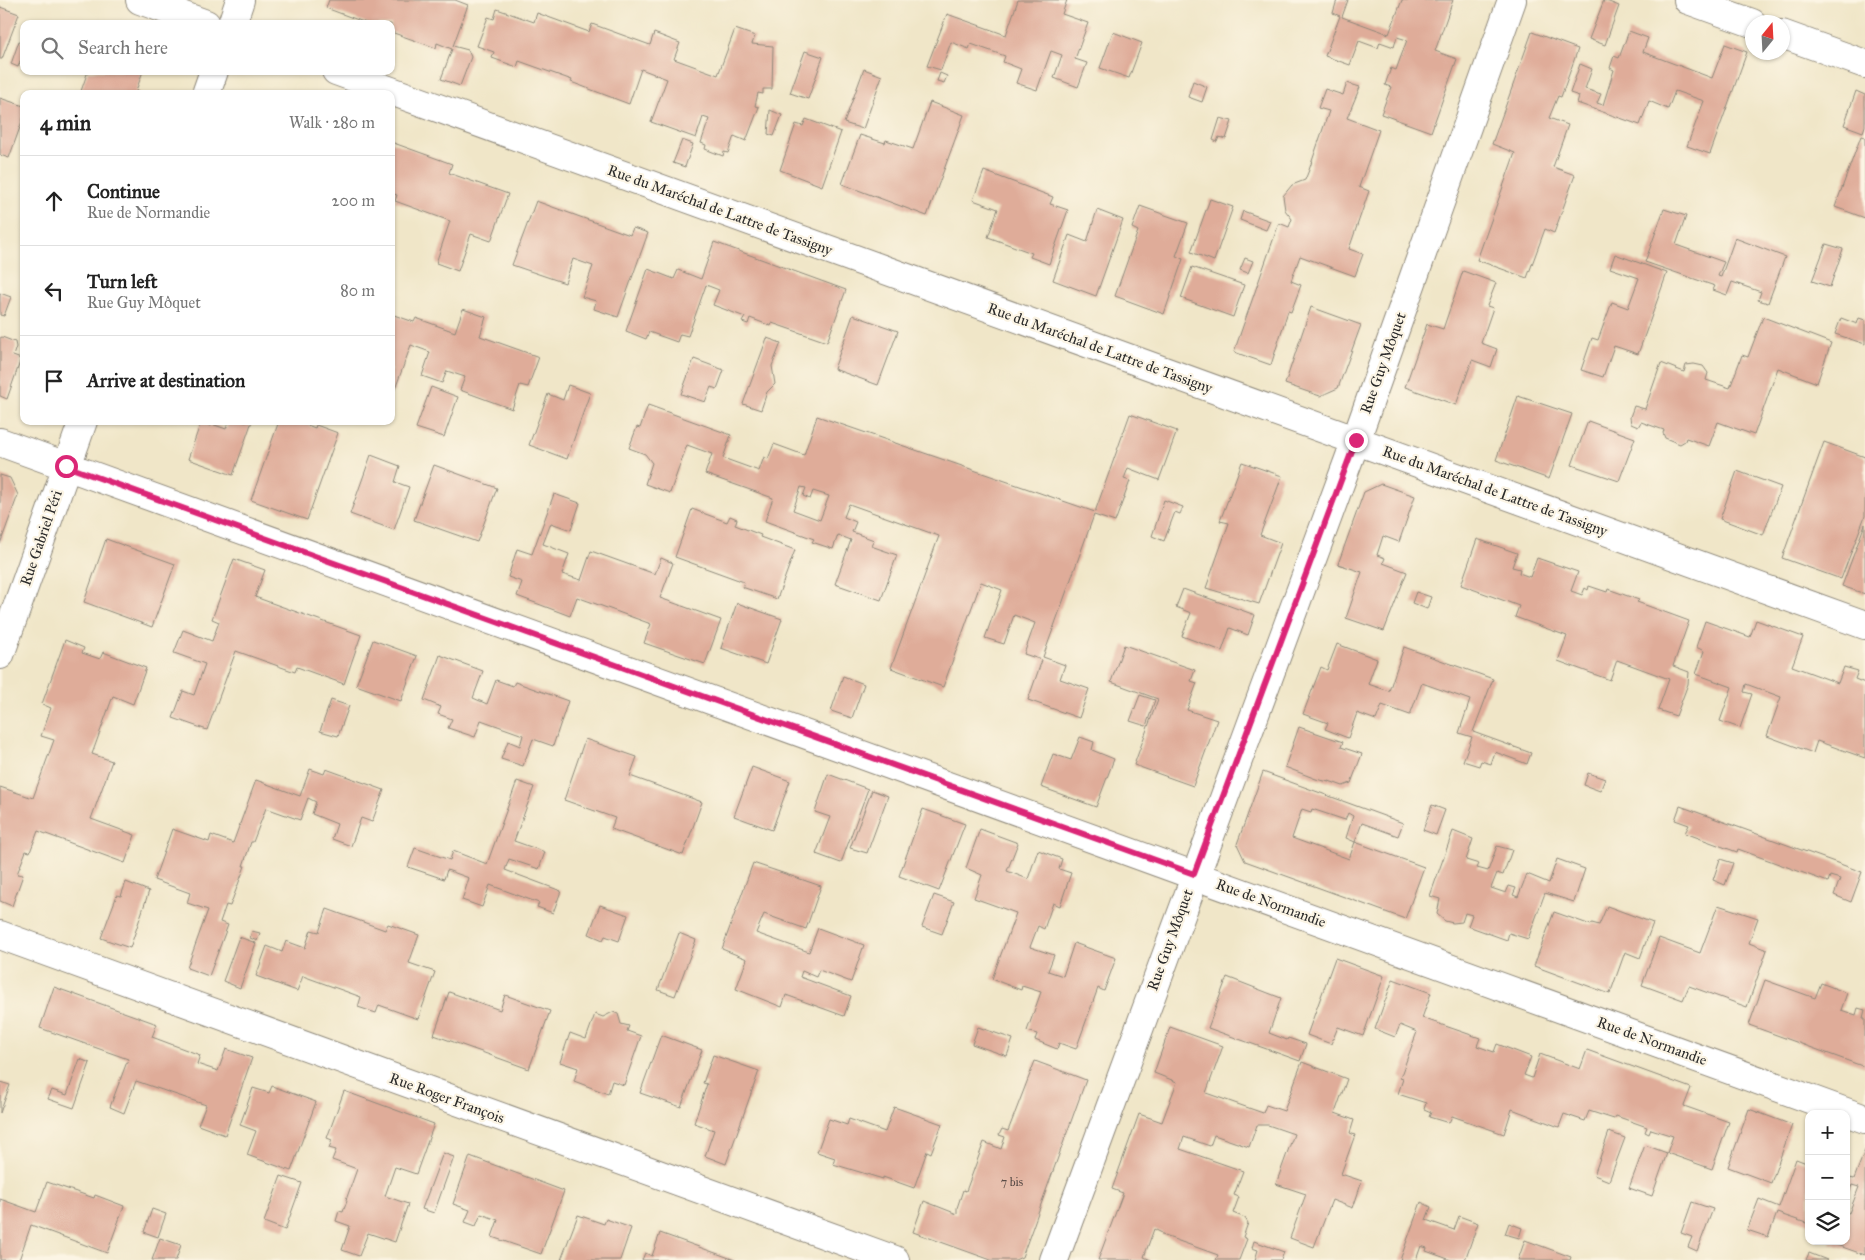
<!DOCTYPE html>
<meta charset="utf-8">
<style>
:root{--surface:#fff;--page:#f6f6f6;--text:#222;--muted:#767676;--line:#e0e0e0}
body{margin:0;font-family:"IM FELL Great Primer",serif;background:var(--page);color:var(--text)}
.controls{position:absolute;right:15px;bottom:15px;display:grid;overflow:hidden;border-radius:10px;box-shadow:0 1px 4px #0004}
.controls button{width:45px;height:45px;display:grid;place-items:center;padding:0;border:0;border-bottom:1px solid var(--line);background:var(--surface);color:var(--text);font:25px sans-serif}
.compass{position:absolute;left:1745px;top:15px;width:45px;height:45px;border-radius:50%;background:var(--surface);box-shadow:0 1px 4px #0004;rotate:18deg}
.stop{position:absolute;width:15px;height:15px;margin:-11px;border:4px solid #db2777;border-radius:50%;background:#fff}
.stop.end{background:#db2777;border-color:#fff;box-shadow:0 1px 5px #0008}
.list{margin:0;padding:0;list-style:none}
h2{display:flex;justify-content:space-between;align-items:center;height:65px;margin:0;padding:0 20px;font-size:21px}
h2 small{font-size:16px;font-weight:400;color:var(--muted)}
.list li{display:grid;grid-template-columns:32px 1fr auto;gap:15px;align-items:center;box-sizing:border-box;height:90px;padding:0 20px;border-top:1px solid var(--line)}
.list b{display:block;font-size:19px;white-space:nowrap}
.list p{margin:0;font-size:16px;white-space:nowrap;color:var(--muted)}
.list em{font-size:16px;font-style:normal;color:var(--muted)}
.icon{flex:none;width:28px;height:28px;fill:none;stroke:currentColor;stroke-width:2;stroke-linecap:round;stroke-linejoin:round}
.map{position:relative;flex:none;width:1865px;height:1260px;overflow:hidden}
.search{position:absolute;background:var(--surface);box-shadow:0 1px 4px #0004;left:20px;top:20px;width:375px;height:55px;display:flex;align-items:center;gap:12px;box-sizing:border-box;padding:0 18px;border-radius:10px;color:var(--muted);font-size:19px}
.panel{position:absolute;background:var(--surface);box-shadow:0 1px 4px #0004;left:20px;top:90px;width:375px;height:335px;border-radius:10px}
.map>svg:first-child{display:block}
</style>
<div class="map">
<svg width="1865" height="1260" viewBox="0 0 1865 1260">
<rect width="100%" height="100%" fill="#fcf5e5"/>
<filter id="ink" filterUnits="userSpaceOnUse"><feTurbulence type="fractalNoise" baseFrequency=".02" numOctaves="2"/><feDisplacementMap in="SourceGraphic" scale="10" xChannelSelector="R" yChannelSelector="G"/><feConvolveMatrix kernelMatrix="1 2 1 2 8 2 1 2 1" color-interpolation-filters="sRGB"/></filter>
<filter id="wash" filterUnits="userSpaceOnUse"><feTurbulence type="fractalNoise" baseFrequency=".0096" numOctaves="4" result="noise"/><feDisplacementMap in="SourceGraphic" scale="20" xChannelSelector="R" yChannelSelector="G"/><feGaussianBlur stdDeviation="1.12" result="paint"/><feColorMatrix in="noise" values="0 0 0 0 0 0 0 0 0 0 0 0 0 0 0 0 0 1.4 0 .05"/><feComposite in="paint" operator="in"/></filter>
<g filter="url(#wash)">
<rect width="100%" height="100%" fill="#f0e6c8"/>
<g id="blocks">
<!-- building -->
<path fill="#dfac99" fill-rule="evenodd" d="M329 0H455L468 5 453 46 468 50 471 57 460 86 441 79 452 49 437 43 436 48 391 32V24H369L326 8Z
M1018 0H1067L1062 14 1088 23 1075 59 1087 63 1078 87 1054 78 1062 55 1051 51 1037 90 1016 83 1021 69 1003 62 1005 56 971 44 969 49 951 42 941 70 927 66 947 14 1006 35Z
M1337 0H1348L1342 17 1389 34 1402 0H1453L1435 51 1457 59 1431 132 1381 114 1391 87 1385 85 1391 68 1396 70 1407 40 1397 37 1394 47 1380 42 1378 48 1359 41 1350 65 1325 56 1340 16 1333 13Z
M1604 0 1619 6 1605 45 1589 39Z
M0 7 19 14 2 59H0Z
M497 9 534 22 537 13 589 32 592 24 650 45 654 33 680 43 674 59 718 75 735 29 755 36 752 44 773 46 772 89H763V94L758 93 755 106 759 107 746 141 734 136 728 153 724 152 723 156 705 149 706 145 701 143 709 119 703 117 696 138 651 122 667 79 641 69 629 104 571 82 572 80 519 61 517 67 492 58 494 52 477 46 488 17 494 19Z
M1629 31 1648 38 1643 52 1712 78 1725 44 1747 52 1710 154 1687 146 1704 101 1675 91 1668 109 1649 101 1640 125 1577 103 1579 96 1570 93 1580 64 1592 69 1585 89 1601 94 1597 103 1603 105 1614 70 1610 68 1614 56 1619 58Z
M1113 32 1142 43 1129 78 1100 68Z
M1532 32 1578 49 1561 97 1558 96 1549 118 1568 125 1553 167 1575 175 1554 233 1545 229 1527 278 1477 260 1515 153 1492 144Z
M19 41 24 42V61L21 60 18 67 11 64Z
M805 51 823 57 808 99 790 93Z
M864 69 882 76 863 129 844 123Z
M88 71H143L136 91 141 94H80Z
M940 73 947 76 944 83 937 81Z
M1193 81 1207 87 1202 102 1188 97Z
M1347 83 1360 87 1347 118 1379 130 1359 187 1369 191 1349 249 1363 254 1355 276 1300 256 1291 281 1301 285 1291 312 1288 311 1271 365 1234 352 1279 223 1289 227 1292 219 1285 210 1283 196 1292 185 1305 180 1309 170 1329 111 1318 108 1325 89 1343 95Z
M1856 91 1865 95V126L1863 132 1844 125Z
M0 98 24 106V116L9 158 0 155Z
M930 102 964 115 927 216 842 184 860 135 885 143 886 140 913 149Z
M770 110 782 115 774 136 768 134Z
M1220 118 1232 121 1226 139 1219 137 1217 142 1213 140Z
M806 119 841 132 822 186 780 170 796 124 803 126Z
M1861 136 1865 137V218L1835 207Z
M682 140 693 144 685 167 673 163Z
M391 142 452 164 449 173 508 194 491 241 471 234 458 271 436 263 450 221 395 201 397 195 391 193Z
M984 171 1053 197 1050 204 1068 210 1049 264 1030 257 1032 253 988 237 998 209 973 200Z
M1210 199 1233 207 1214 261 1191 252Z
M536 201 630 235 633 228 648 233 618 317 594 309 596 301 582 297 593 266 573 259 565 283 512 265Z
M1140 206 1188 223 1176 256 1183 259 1164 314 1115 296 1138 231 1132 228Z
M1664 209 1686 216 1676 245 1724 262 1718 276 1721 277 1735 238 1785 257 1768 303 1758 300 1761 292 1732 282 1727 295 1713 290 1715 286 1645 262Z
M1097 210 1123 220 1096 296 1053 280 1069 235 1087 242Z
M1243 211 1270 221 1266 230 1240 220Z
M714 242 846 290 827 342 772 323 771 326 750 318 748 324 742 322 745 317 713 305 719 290 706 285 688 336 680 334 677 342 649 332 646 339 626 331 648 269 674 279 678 270 701 279Z
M1826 244 1843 249 1830 287 1812 281Z
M1615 254 1667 273 1638 354 1614 346 1603 377 1581 370 1592 338 1598 340 1612 302 1628 308 1639 278 1610 268Z
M1245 258 1253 261 1248 273 1240 270Z
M1192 267 1244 285 1233 317 1181 298Z
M1463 271 1496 283 1487 306 1493 308 1481 343 1497 349 1491 367 1472 360 1456 405 1405 387 1427 324 1443 329Z
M0 293 11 297 4 316 0 315Z
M1311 307 1361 325 1338 388 1320 396 1285 384Z
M463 309 486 317 480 336 539 357 528 387 520 385 512 409 460 390 465 377 447 371 442 383 422 376 430 352 411 345 394 392 391 391V314L414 322 416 318 455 332Z
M853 315 898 331 878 385 834 369Z
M1763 317 1831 343 1817 383 1778 368 1754 435 1718 422 1709 446 1686 438 1685 441 1680 444 1665 438 1663 433 1664 430 1641 422 1638 427 1631 424 1630 417 1634 406 1645 409 1661 363 1684 372 1686 365 1694 364 1703 366 1708 373 1706 380 1730 388 1742 355 1748 357Z
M1841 318 1857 324 1859 318 1865 320V344L1835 334Z
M2 337 15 342 16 347 13 356 21 359 7 399 0 396V338Z
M767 338 781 343 772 366 775 384 767 392 761 410 743 404Z
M694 359 724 370 717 389 711 387 705 402 681 394Z
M568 385 590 393 567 459 529 445 548 394 563 400Z
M431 387 458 397 444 437 416 428Z
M1518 396 1572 414 1549 479 1496 460Z
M648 405 731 435 723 458 759 471 764 457 768 459 774 444 804 455 817 416 1095 512 1130 414 1177 431 1159 480 1128 468 1124 479 1130 481 1115 522 1094 515 1043 657 1065 665 1060 679 1089 689 1079 718 1028 700 1042 660 1024 654 1035 623 1014 615 1004 644 985 638 1002 590 981 582 943 687 891 668 939 536 849 504 844 517 856 522 852 532 874 540 871 546 897 555 881 600 835 584 851 540 838 535 833 549 812 542 814 539 765 521 773 498 705 474 712 454 687 445 670 493 645 484 652 463 645 454 629 448 637 427 640 428ZM801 487 806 488 803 496 810 499 813 491 829 496 820 520 793 510Z
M229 421H252L233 475 188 459 201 422 211 426 212 424 226 429Z
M279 421H297L315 428 316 425 338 433 307 520 251 500Z
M1588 421 1635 438 1619 481 1572 465Z
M1824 442 1865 457V516L1841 579 1782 558Z
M371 455 400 466 395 482 409 487 394 530 350 514Z
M1242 462 1282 476 1260 535 1281 543 1259 604 1206 588 1229 523 1220 521Z
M434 465 497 488 477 542 414 520Z
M1737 471 1781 487 1763 535 1720 519Z
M0 475 10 478 18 495 0 544Z
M1381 484 1415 496 1399 542 1383 536 1377 555 1385 558 1383 563 1407 572 1384 631 1346 618 1362 572 1338 564 1364 492Z
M554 494 580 503 571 530 551 523 543 544 569 554 562 574 581 580 591 551 655 574 661 558 673 563 660 598 721 620 705 664 644 643 651 624 577 597 570 616 517 596 522 582 508 577 517 549 532 554Z
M1164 500 1183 507 1180 514 1175 512 1164 541 1152 536Z
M692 509 727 522 730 516 737 519 735 525 761 535 760 537 795 550 777 599 742 587 744 582 675 557Z
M1865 524V594L1842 586Z
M106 539 175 564 152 627 84 602Z
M1477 539 1517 553 1512 567 1520 569 1519 573 1530 577 1537 558 1578 572 1571 591 1582 595 1585 588 1588 590 1589 586 1607 592 1608 589 1639 600 1637 602 1689 621 1673 666 1689 672 1688 684 1676 716 1658 710 1669 679 1617 660 1610 680 1558 661 1567 636 1515 617 1519 606 1461 585Z
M234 559 265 570 255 597 361 635 344 684 297 667 295 672 236 651 207 730 173 718 183 691 194 695 205 664 174 653 183 630 212 641 219 622 212 619Z
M1183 589 1255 615 1248 635 1230 628 1222 651 1182 636 1191 613 1176 607Z
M1416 592 1431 597 1427 609 1412 603Z
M737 603 782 619 766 664 721 648Z
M1756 620 1803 637 1792 666 1838 683 1844 667 1858 671 1855 679 1865 683V758L1817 741 1813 753 1767 736 1781 697 1746 684 1744 692 1752 694 1740 728 1720 721 1732 687 1696 674 1704 651 1696 647 1705 621 1750 637Z
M65 640 84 648 82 653 100 659 103 652 146 668 133 704 113 696 92 754 112 761 91 819 135 835 125 863 38 831 30 852 26 851 17 874 23 875 12 906 0 901V787L33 798 54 740 41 736 51 708 42 704Z
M373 640 417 656 401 701 356 685Z
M1337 644 1377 659 1368 684 1389 691 1404 647 1493 679 1473 732 1531 753 1527 764 1495 752 1491 764 1481 761 1479 766 1463 761 1472 737 1459 733 1470 700 1422 683 1410 715 1382 705 1376 720 1357 713 1348 738 1325 729 1328 723 1303 714 1321 667 1327 670Z
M1124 645 1195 670 1191 681 1197 683 1187 710 1217 720 1193 786 1134 765 1158 699 1111 682Z
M440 655 483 671 473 698 487 704 496 680 513 686 515 682 568 701 553 746 533 739 523 766 501 759 508 741 520 746 523 735 481 720 475 737 448 728 452 719 438 714 441 707 424 700Z
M843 676 864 684 852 718 831 711Z
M1140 695 1155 700 1146 726 1130 721Z
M331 700 349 706 338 736 320 731Z
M1299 727 1343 742 1341 747 1362 754 1351 783 1343 786 1329 781V782L1316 779 1285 767Z
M1080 737 1094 742 1092 750 1114 759 1096 807 1041 787 1053 754 1071 760Z
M585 739 637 757 630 776 702 802 683 855 611 829 615 818 564 800Z
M752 767 790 781 772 830 734 816Z
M310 769 324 774 326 769 384 790 372 822 361 818 351 846 332 839 337 824 312 814 316 802 308 798 300 820 266 808 253 842H251L243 866H245L230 906 226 905 220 922 228 925 209 976 187 968 208 910 187 903 190 893 154 880 172 829 209 842 211 835 233 843 256 780 300 796Z
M1263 772 1403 823 1398 836 1362 823 1355 842 1346 838 1353 816 1348 813 1345 820 1312 809 1311 812 1302 809 1292 838 1349 859 1355 842 1424 867 1405 919 1245 861 1237 844Z
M1588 773 1605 779 1600 791 1584 785Z
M828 774 868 789 841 863 816 854 830 817 815 812Z
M517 781 534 787 514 841 545 852 539 869 509 859 505 870 561 891 553 913 537 907 539 903 490 885 482 907 462 900 469 878 447 870 444 879 408 867 415 848 450 860 453 851 487 864Z
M872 790 888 796 867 853 850 848Z
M1432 805 1445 810 1436 835 1423 830Z
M1680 806 1862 872 1851 902 1834 895 1840 879 1830 876 1828 882 1738 849 1737 852 1685 833 1689 825 1675 820Z
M923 809 965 824 939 891 899 876Z
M980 829 1018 843 1007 871 1028 879 1038 850 1062 859 1059 869 1071 873 1060 906 1053 903 1044 929 1038 926 1030 947 1054 955 1048 971 1063 976 1074 943 1116 958 1104 991 1098 988 1076 1049 1059 1043 1057 1049 1035 1040 1037 1034 1027 1031 1041 992 1022 986 1021 990 992 979 1016 913 974 898 982 875 966 868Z
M1453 831 1473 839 1466 860 1479 864 1477 868 1488 871 1497 846 1512 850 1503 875 1497 873 1491 888 1506 893 1509 886 1516 888 1513 895 1518 897 1527 874 1549 883 1557 859 1585 869 1574 902 1545 893 1528 939 1509 933 1507 940 1468 926 1472 915 1465 913 1462 922 1453 923 1445 921 1437 914 1440 899 1430 896Z
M1720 859 1733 863 1725 885 1713 880Z
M753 863 821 886 806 929 764 914 756 933 809 952 818 928 864 945 851 982 819 970 816 977 802 971 800 977 851 996 844 1016 786 995 782 1007 736 989 747 959 722 949Z
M126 882 149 891 130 948 101 938 117 895 121 896Z
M934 895 954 902 942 934 922 927Z
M600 905 628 915 619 941 605 936 603 940 589 934Z
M1718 905 1758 918 1749 943 1767 950 1747 1007 1689 986 1683 1000 1642 985 1659 938 1700 953Z
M1607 906 1653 923 1640 958 1625 952 1610 994 1534 966 1554 912 1591 925 1592 923 1599 925Z
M327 909 385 930 388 924 419 935 409 963 435 972 418 1019 379 1005 376 1013 358 1007 361 997 303 976 297 991 256 976 267 946 282 952 286 941 305 948 311 930 319 932Z
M252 931 260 933 257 941 250 938Z
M679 933 696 940 675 996 658 990Z
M239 937 256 943 240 988 223 981Z
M1335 958 1384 976 1363 1036 1338 1027 1331 1044 1307 1035Z
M1227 977 1281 998 1269 1033 1287 1040 1288 1038 1306 1044 1300 1061 1208 1028Z
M1393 979 1431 993 1422 1018 1480 1038 1477 1046 1494 1052 1497 1044 1531 1057 1524 1075 1532 1078 1540 1054 1580 1069 1587 1050 1691 1088 1684 1106 1729 1122 1712 1169 1667 1153 1673 1136 1651 1129 1649 1134 1645 1132 1647 1127 1616 1116 1614 1119 1589 1111 1585 1121 1564 1114 1559 1127 1512 1109 1504 1134 1452 1116 1449 1123 1429 1117 1431 1112 1424 1109 1426 1103 1398 1094 1403 1079 1400 1078 1417 1032 1400 1025 1395 1037 1375 1029Z
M1765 980 1815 998 1821 983 1847 993 1841 1010 1856 1015 1858 1008 1865 1010 1863 1018H1865V1067L1749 1025Z
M54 987 157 1024 152 1037 200 1055 197 1064 218 1071 226 1049 252 1058 225 1135 198 1125 206 1105 136 1081 124 1113 110 1107 128 1059 40 1028Z
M449 992 500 1010 505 995 550 1011 529 1069 434 1035Z
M613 1012 618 1014 621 1024 629 1026 627 1031 641 1036 624 1085 612 1081 608 1094 574 1081 578 1068 560 1062 570 1033 586 1039 595 1014 603 1017Z
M978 1027 1013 1039 1007 1056 972 1044Z
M1170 1027 1223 1046 1206 1093 1263 1113 1266 1105 1284 1111 1302 1062 1347 1079 1335 1113 1354 1120 1350 1133 1355 1135 1341 1174 1362 1181 1353 1208 1332 1200 1314 1247 1290 1238 1306 1194 1276 1184 1294 1134 1268 1125H1257L1249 1147 1214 1135 1210 1146 1184 1137 1180 1149 1243 1171 1234 1195 1239 1197 1233 1213 1245 1218 1248 1223 1243 1237 1247 1239 1239 1260H1216L1218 1255 1162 1235V1233L1154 1229 1144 1257 1151 1260H1098L1123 1193 1112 1189 1139 1114 1162 1122 1177 1082 1154 1073Z
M661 1035 702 1050 681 1107 640 1093Z
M713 1055 759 1071 726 1164 705 1156 714 1130 694 1123 707 1084 703 1083Z
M80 1059 90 1063 74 1108 48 1099 52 1090 67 1095Z
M1035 1061 1086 1080 1022 1257 1015 1260H991L913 1232 924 1201 957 1214V1208L963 1190 966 1191 984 1142 1001 1149 1005 1137 999 1135 1002 1129 1008 1131Z
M0 1082 10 1085 0 1113Z
M272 1086 316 1102 291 1171 247 1155 256 1131 240 1125 253 1088 269 1093Z
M344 1091 434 1124 416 1174 395 1167 385 1196 408 1204 395 1242 368 1233 359 1256 342 1250 350 1226 336 1221 339 1211 343 1212 347 1201 346 1200 357 1169 332 1160 336 1150 329 1148 332 1140 327 1138Z
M894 1107 942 1124 931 1153 927 1151 914 1188 883 1177V1179L833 1164 835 1158 817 1152 829 1119 847 1125 849 1119 885 1132Z
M1749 1109 1792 1125 1771 1183 1728 1167Z
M1609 1132 1625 1138 1609 1181 1594 1175Z
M1645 1145 1667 1153 1652 1196 1629 1188Z
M1865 1150V1255L1831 1243 1832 1241H1846V1212L1849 1213 1859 1187 1852 1185 1846 1200V1177L1854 1179Z
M443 1153 454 1157 434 1213 422 1209Z
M470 1156 564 1191 541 1254 492 1237 498 1220 481 1214 476 1226 465 1222 470 1210 453 1204Z
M1796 1159 1809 1164V1224L1777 1213 1768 1237 1747 1230 1759 1199 1779 1207Z
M281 1176 302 1183 285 1230 264 1222Z
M47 1182 94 1198 95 1195 124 1206 107 1253 31 1225 19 1260H0V1199L36 1212Z
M1421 1202 1431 1207 1426 1220 1454 1230 1459 1216 1478 1223 1465 1260H1451L1426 1251 1427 1248 1421 1246 1416 1260H1400Z
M1692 1202 1713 1209 1697 1251 1688 1247 1692 1237 1681 1233Z
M152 1209 166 1214 158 1237 144 1232Z
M578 1215 604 1224 606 1219 631 1228 620 1260H561Z
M1509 1223 1522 1228 1519 1238 1505 1234Z
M660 1233 735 1260H642L645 1253 652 1256Z
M160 1238 181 1245 176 1260H152Z
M1525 1240 1571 1257 1570 1260H1518Z
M1254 1241 1284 1252 1281 1260H1255L1258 1250 1252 1248Z
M1809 1253 1827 1260H1806Z"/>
</g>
</g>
<g filter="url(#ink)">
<use href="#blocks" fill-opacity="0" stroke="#8e887a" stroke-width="1"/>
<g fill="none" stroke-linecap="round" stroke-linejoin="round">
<!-- minor casing -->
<g stroke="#8e887a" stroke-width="30">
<path id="minor" d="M140 0 206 24
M1688 0 1752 23
M232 24 240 0
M1782 34 1865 64
M336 71 1865 625
M206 94 214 71
M0 442 1865 1119
M0 655 83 421
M0 935 895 1260
M1054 1260 1356 440 1512 0"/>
</g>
<!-- minor -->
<use href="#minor" stroke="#fff" stroke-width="28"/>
</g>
</g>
<g fill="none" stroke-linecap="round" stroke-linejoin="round" filter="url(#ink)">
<!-- route -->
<path stroke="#db2777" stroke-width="6" d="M66 466 1194 874 1356 440"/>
</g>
<g text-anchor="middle" stroke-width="4.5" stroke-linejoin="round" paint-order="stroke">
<!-- number labels -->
<g font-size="12" fill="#584b46">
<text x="1012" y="1186">7 bis</text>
</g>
<!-- street labels -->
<g font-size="15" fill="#2b2b2b" stroke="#fcf5e5">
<text transform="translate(720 210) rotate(20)" y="5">Rue du Maréchal de Lattre de Tassigny</text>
<text transform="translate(1100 348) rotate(20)" y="5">Rue du Maréchal de Lattre de Tassigny</text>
<text transform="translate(1383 363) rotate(-70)" y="5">Rue Guy Môquet</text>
<text transform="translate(1495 491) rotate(20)" y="5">Rue du Maréchal de Lattre de Tassigny</text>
<text transform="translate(41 538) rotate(-71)" y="5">Rue Gabriel Péri</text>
<text transform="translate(1271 903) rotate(20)" y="5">Rue de Normandie</text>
<text transform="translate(1170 940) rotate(-70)" y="5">Rue Guy Môquet</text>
<text transform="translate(1652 1041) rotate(20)" y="5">Rue de Normandie</text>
<text transform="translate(447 1098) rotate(20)" y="5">Rue Roger François</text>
</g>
</g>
</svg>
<div class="controls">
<button>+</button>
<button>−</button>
<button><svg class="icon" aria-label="layers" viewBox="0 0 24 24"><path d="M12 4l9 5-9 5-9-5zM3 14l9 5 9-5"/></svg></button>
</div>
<svg class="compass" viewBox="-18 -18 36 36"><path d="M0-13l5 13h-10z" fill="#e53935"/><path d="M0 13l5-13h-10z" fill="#767676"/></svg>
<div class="stop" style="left:66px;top:466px"></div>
<div class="stop end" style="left:1356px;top:440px"></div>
<div class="search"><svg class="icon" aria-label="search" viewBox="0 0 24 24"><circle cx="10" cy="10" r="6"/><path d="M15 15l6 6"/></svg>Search here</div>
<section class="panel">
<h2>4 min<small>Walk · 280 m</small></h2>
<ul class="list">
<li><svg class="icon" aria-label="ahead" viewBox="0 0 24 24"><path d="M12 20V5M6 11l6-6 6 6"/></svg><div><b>Continue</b><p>Rue de Normandie</p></div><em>200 m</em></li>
<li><svg class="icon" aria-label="left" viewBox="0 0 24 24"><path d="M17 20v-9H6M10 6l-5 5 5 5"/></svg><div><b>Turn left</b><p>Rue Guy Môquet</p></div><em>80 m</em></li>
<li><svg class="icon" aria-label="arrive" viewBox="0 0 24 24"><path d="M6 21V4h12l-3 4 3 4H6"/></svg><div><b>Arrive at destination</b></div></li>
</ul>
</section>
</div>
